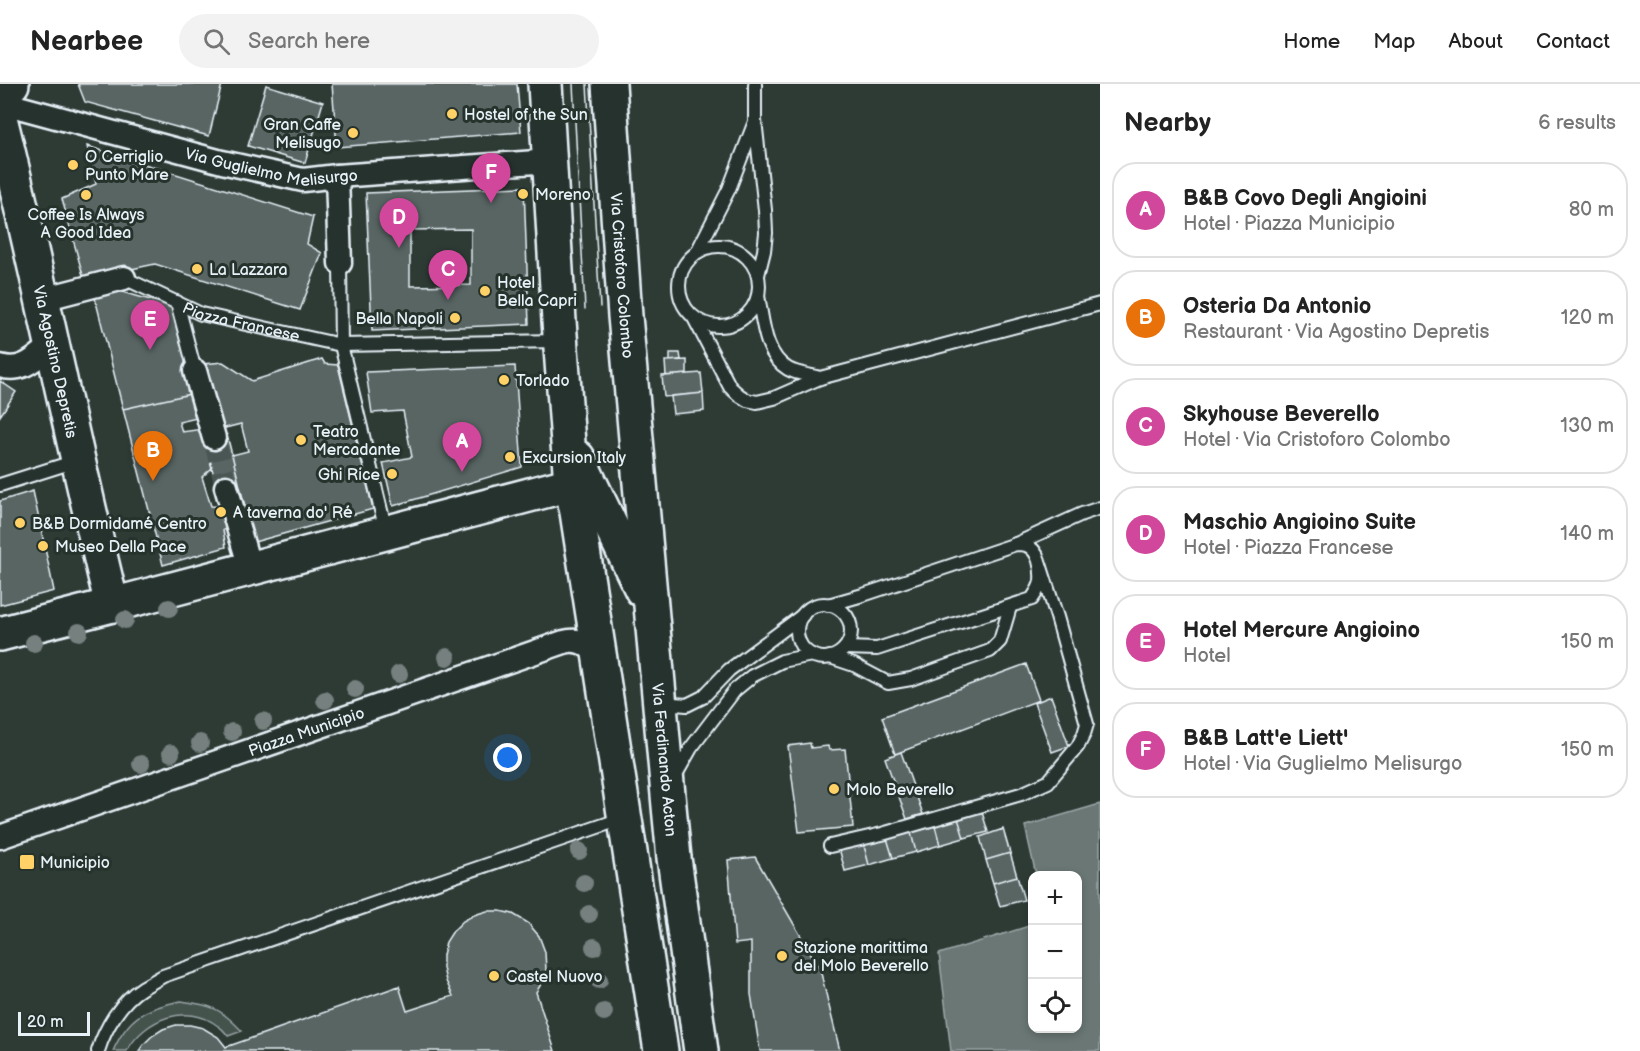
<!DOCTYPE html>
<meta charset="utf-8">
<style>
:root{--surface:#fff;--page:#f2f2f2;--text:#222;--muted:#767676;--line:#e0e0e0;--accent:#857141}
body{margin:0;font-family:"Balsamiq Sans",sans-serif;background:var(--page);color:var(--text)}
.controls{position:absolute;right:18px;bottom:18px;display:grid;overflow:hidden;border-radius:12px;box-shadow:0 3px 9px #0003}
.controls button{width:54px;height:54px;display:grid;place-items:center;padding:0;border:0;border-bottom:2px solid var(--line);background:var(--surface);color:var(--text);font:30px sans-serif}
.scale{position:absolute;left:18px;bottom:15px;width:72px;box-sizing:border-box;padding-left:6px;border:3px solid #e8f1f8;border-top:0;font-size:16px;line-height:21px;white-space:nowrap;color:#e8f1f8;-webkit-text-stroke:4px #26332d;paint-order:stroke}
.you{position:absolute;left:508px;top:674px;width:21px;height:21px;margin:-15px;border:4px solid #fff;border-radius:50%;background:#1a73e8;box-shadow:0 0 0 9px #1a73e833}
.badge{display:grid;place-items:center;width:39px;height:39px;border-radius:50%;background:var(--accent);color:#fff;font-size:20px;font-weight:700}
.pin{position:absolute;translate:-50% -50px;filter:drop-shadow(0 2px 3px #0008)}
.pin::after{content:'';position:absolute;top:32px;width:21px;height:18px;background:inherit;clip-path:polygon(0 0,100% 0,50% 100%)}
.list{margin:0;padding:0;list-style:none}
h2{display:flex;justify-content:space-between;align-items:center;height:78px;margin:0;padding:0 24px;font-size:26px}
h2 small{font-size:20px;font-weight:400;color:var(--muted)}
.list li{display:grid;grid-template-columns:39px 1fr auto;gap:18px;align-items:center;box-sizing:border-box;height:96px;margin:0 12px 12px;padding:0 12px;border:2px solid var(--line);border-radius:24px}
.list b{display:block;font-size:22px;white-space:nowrap}
.list p{margin:0;font-size:20px;white-space:nowrap;color:var(--muted)}
.list em{font-size:20px;font-style:normal;color:var(--muted)}
.icon{flex:none;width:33px;height:33px;fill:none;stroke:currentColor;stroke-width:2;stroke-linecap:round;stroke-linejoin:round}
.map{position:relative;flex:none;width:1100px;height:967px;overflow:hidden}
header{display:flex;align-items:center;gap:36px;box-sizing:border-box;height:84px;padding:0 30px;background:var(--surface);border-bottom:2px solid var(--line)}
header strong{font-size:28px}
nav{display:flex;gap:33px;margin-inline-start:auto;font-size:21px}
.search{width:420px;height:54px;background:var(--page);display:flex;align-items:center;gap:15px;box-sizing:border-box;padding:0 21px;border-radius:33px;color:var(--muted);font-size:22px}
main{display:flex}
aside{flex:1;background:var(--surface)}
.map>svg:first-child{display:block}
</style>
<header>
<strong>Nearbee</strong>
<div class="search"><svg class="icon" aria-label="search" viewBox="0 0 24 24"><circle cx="10" cy="10" r="6"/><path d="M15 15l6 6"/></svg>Search here</div>
<nav><a>Home</a><a>Map</a><a>About</a><a>Contact</a></nav>
</header>
<main>
<div class="map">
<svg width="1100" height="967" viewBox="0 0 1100 967">
<rect width="100%" height="100%" fill="#2e3b35"/>
<filter id="ink" filterUnits="userSpaceOnUse"><feTurbulence type="fractalNoise" baseFrequency=".0167" numOctaves="2"/><feDisplacementMap in="SourceGraphic" scale="12" xChannelSelector="R" yChannelSelector="G"/><feConvolveMatrix kernelMatrix="1 2 1 2 8 2 1 2 1" color-interpolation-filters="sRGB"/></filter>
<g filter="url(#ink)">
<!-- green -->
<path fill="#45524e" stroke="#96a2a3" stroke-width="1.5" d="M181 917C212 921 220 924 242 947L228 952C225 948 222 944 218 942 187 918 144 935 127 967H113C128 933 145 924 181 917Z"/>
<!-- water -->
<path fill="#6b7775" stroke="#9da8a9" stroke-width="1.5" d="M1100 720V967H951L939 870 1032 841V944H1078V792L1036 791 1025 742Z"/>
<!-- building -->
<path fill="#596563" stroke="#e8f1f8" stroke-width="1.5" fill-rule="evenodd" d="M78 0H222L209 52 85 18Z
M332 0H517L521 48 337 63Z
M266 1 323 18 305 79 248 62Z
M87 62 313 133 307 160 322 169 300 226 155 180 84 195 62 115 96 100Z
M524 103 529 240 372 247 366 109ZM471 145V201L410 202V146Z
M108 204 172 222 195 309 123 325 94 210Z
M670 269H680L681 276 670 277Z
M322 275 325 280 338 281 373 425 254 458 232 371 248 367 241 340 221 345 203 280 223 278 252 297Z
M687 276V290L666 292 665 277Z
M515 282 522 383 393 422 383 379 412 373 403 327 372 329 366 288Z
M701 289 703 309 664 313 662 292Z
M0 297 16 308 0 332Z
M195 309 201 333 179 338 182 348 203 345 212 384 202 393 211 422 225 423 232 443 223 446 226 463 163 481 123 325Z
M703 309 704 327 673 330 671 312Z
M227 351 239 399 217 404 205 357Z
M33 407 54 507 0 521V417Z
M1026 580 1039 616 895 670 882 633Z
M1051 612 1069 662 1052 668 1034 619Z
M810 659 811 664 828 662 829 666 845 665 853 743 799 748 788 662Z
M901 668 923 730 907 735 885 674Z
M981 725 988 748 964 754 957 731Z
M957 731 964 754 940 761 934 738Z
M934 738 940 761 916 768 910 745Z
M910 745 916 768 893 774 886 751Z
M1003 745 1010 769 986 776 980 753Z
M886 751 893 774 869 781 863 758Z
M863 758 869 781 845 787 839 764Z
M1010 769 1017 792 993 799 986 776Z
M755 773 820 885 840 967H760L751 910V858L735 860 728 776Z
M1017 792 1024 816 1000 822 993 799Z
M487 827H500L513 830 528 839 539 852 545 868 546 886 540 902 536 908 555 967H139L143 961 152 952 163 945 176 941H190L203 944 218 953 226 963 399 902 407 927 453 912 446 897 443 884V871L446 858 453 847 463 837 474 831Z"/>
<g fill="none" stroke-linecap="round" stroke-linejoin="round">
<!-- street-tunnel -->
<path stroke="#4a5652" stroke-width="22" stroke-dasharray="22 11" stroke-linecap="butt" d="M214 354 226 403"/>
<!-- lane casing -->
<g stroke="#e8f1f8" stroke-width="16">
<g id="lane">
<path d="M755 0V36L765 126 766 149 764 167 758 191"/>
<circle cx="719" cy="202" r="40"/>
<path d="M697 168 729 105 754 40"/>
<path d="M340 179 341 261 386 447"/>
<path id="s1" d="M124 194 201 230 341 261 559 257"/>
<path d="M758 212C763 236 764 271 788 285 797 290 810 291 820 294"/>
<path d="M177 218 195 287"/>
<path d="M694 234 730 303 739 311 747 316 757 318 774 314 820 294 1100 220"/>
<path d="M0 401 76 377"/>
<path d="M1016 460 1082 430 1100 424"/>
<circle cx="824" cy="547" r="27"/>
<path d="M828 521 863 511 1016 460C1019 460 1023 460 1026 461 1039 466 1042 484 1041 497 1040 504 1036 509 1032 515L877 565 845 564"/>
<path d="M830 573 854 581 888 599 911 595 990 567 1000 557 1010 523"/>
<path d="M663 613 674 620 687 621 703 613 729 586 803 531"/>
<path d="M674 694 691 664 735 606 752 592 782 577 812 571"/>
<path d="M830 762 882 750 1021 710 1048 698 1078 662 1084 650 1087 640 1057 533 1040 480"/>
<path d="M98 967C105 944 121 917 142 904 149 900 156 896 163 892L624 734"/>
</g>
</g>
<!-- street casing -->
<g stroke="#e8f1f8" stroke-width="27">
<g id="street">
<path id="s2" d="M0 18 222 78 303 96 337 92 550 77"/>
<path d="M337 92 340 179"/>
<path d="M43 215 124 194"/>
<path d="M0 282C23 289 36 274 53 260"/>
<path d="M195 287 214 354"/>
<path d="M226 403 250 484"/>
<path id="s3" d="M0 753 564 558C581 553 593 563 600 578"/>
</g>
</g>
<!-- secondary casing -->
<g stroke="#e8f1f8" stroke-width="38">
<path id="secondary" d="M0 550 112 521"/>
</g>
<!-- primary casing -->
<g stroke="#e8f1f8" stroke-width="38">
<g id="primary">
<path d="M545 0 559 237 571 400 577 428 661 967"/>
<path id="s4" d="M609 0 625 232 669 722 674 774 701 967"/>
<path d="M0 12 12 0"/>
<path id="s5" d="M0 34C40 196 72 359 112 521L571 400"/>
<path d="M578 374 642 506"/>
</g>
</g>
<!-- lane -->
<use href="#lane" stroke="#26332d" stroke-width="12"/>
<!-- street -->
<use href="#street" stroke="#26332d" stroke-width="22"/>
<!-- secondary -->
<use href="#secondary" stroke="#26332d" stroke-width="33"/>
<!-- primary -->
<use href="#primary" stroke="#26332d" stroke-width="33"/>
<!-- tram -->
<path stroke="#e8f1f8" stroke-width="1.5" d="M573 0 585 225
M587 0 600 223"/>
</g>
<!-- trees -->
<g fill="#75807f">
<circle cx="169" cy="524" r="9"/>
<circle cx="125" cy="536" r="9"/>
<circle cx="79" cy="548" r="9"/>
<circle cx="34" cy="559" r="9"/>
<circle cx="447" cy="573" r="9"/>
<circle cx="399" cy="590" r="9"/>
<circle cx="355" cy="605" r="9"/>
<circle cx="325" cy="616" r="9"/>
<circle cx="263" cy="637" r="9"/>
<circle cx="232" cy="648" r="9"/>
<circle cx="200" cy="659" r="9"/>
<circle cx="171" cy="669" r="9"/>
<circle cx="141" cy="680" r="9"/>
<circle cx="579" cy="767" r="9"/>
<circle cx="584" cy="799" r="9"/>
<circle cx="589" cy="830" r="9"/>
<circle cx="594" cy="863" r="9"/>
<circle cx="599" cy="896" r="9"/>
<circle cx="604" cy="928" r="9"/>
</g>
</g>
<!-- markers -->
<g fill="#ffd166" stroke="#26332d" stroke-width="2">
<circle cx="452" cy="30" r="6"/>
<circle cx="353" cy="49" r="6"/>
<circle cx="73" cy="81" r="6"/>
<circle cx="523" cy="110" r="6"/>
<circle cx="86" cy="111" r="6"/>
<circle cx="197" cy="185" r="6"/>
<circle cx="485" cy="207" r="6"/>
<circle cx="455" cy="234" r="6"/>
<circle cx="504" cy="296" r="6"/>
<circle cx="301" cy="356" r="6"/>
<circle cx="510" cy="373" r="6"/>
<circle cx="392" cy="390" r="6"/>
<circle cx="221" cy="428" r="6"/>
<circle cx="20" cy="439" r="6"/>
<circle cx="43" cy="462" r="6"/>
<circle cx="834" cy="705" r="6"/>
<rect x="19" y="770" width="16" height="16" rx="3"/>
<circle cx="782" cy="872" r="6"/>
<circle cx="494" cy="892" r="6"/>
</g>
<g text-anchor="middle" stroke-width="6" stroke-linejoin="round" paint-order="stroke">
<!-- poi labels -->
<g font-size="16" fill="#e8f1f8" stroke="#26332d" text-anchor="start">
<text x="464" y="36">Hostel of the Sun</text>
<text x="341" y="46" text-anchor="end">Gran Caffe<tspan x="341" dy="18">Melisugo</tspan></text>
<text x="85" y="78">O Cerriglio<tspan x="85" dy="18">Punto Mare</tspan></text>
<text x="535" y="116">Moreno</text>
<text x="86" y="136" text-anchor="middle">Coffee Is Always<tspan x="86" dy="18">A Good Idea</tspan></text>
<text x="209" y="191">La Lazzara</text>
<text x="497" y="204">Hotel<tspan x="497" dy="18">Bella Capri</tspan></text>
<text x="443" y="240" text-anchor="end">Bella Napoli</text>
<text x="516" y="302">Torlado</text>
<text x="313" y="353">Teatro<tspan x="313" dy="18">Mercadante</tspan></text>
<text x="522" y="379">Excursion Italy</text>
<text x="380" y="396" text-anchor="end">Ghi Rice</text>
<text x="233" y="434">A taverna do' Ré</text>
<text x="32" y="445">B&amp;B Dormidamé Centro</text>
<text x="55" y="468">Museo Della Pace</text>
<text x="846" y="711">Molo Beverello</text>
<text x="40" y="784">Municipio</text>
<text x="794" y="869">Stazione marittima<tspan x="794" dy="18">del Molo Beverello</tspan></text>
<text x="506" y="898">Castel Nuovo</text>
</g>
<!-- street labels -->
<g font-size="16" fill="#e8f1f8" stroke="#26332d">
<text dy="6" stroke="none"><textPath href="#s2" startOffset="280">Via Guglielmo Melisurgo</textPath></text>
<text dy="6" stroke="none"><textPath href="#s4" startOffset="192">Via Cristoforo Colombo</textPath></text>
<text dy="6" stroke="none"><textPath href="#s1" startOffset="126">Piazza Francese</textPath></text>
<text dy="6" stroke="none"><textPath href="#s5" startOffset="250">Via Agostino Depretis</textPath></text>
<text dy="6" stroke="none"><textPath href="#s3" startOffset="324">Piazza Municipio</textPath></text>
<text dy="6" stroke="none"><textPath href="#s4" startOffset="678">Via Ferdinando Acton</textPath></text>
</g>
</g>
</svg>
<div class="controls">
<button>+</button>
<button>−</button>
<button><svg class="icon" aria-label="locate" viewBox="0 0 24 24"><circle cx="12" cy="12" r="6"/><path d="M12 2v4M12 18v4M2 12h4M18 12h4"/></svg></button>
</div>
<div class="scale">20 m</div>
<div class="you"></div>
<div class="pin badge" style="left:462px;top:388px;background:#d1479c">A</div>
<div class="pin badge" style="left:153px;top:397px;background:#e8710a">B</div>
<div class="pin badge" style="left:448px;top:216px;background:#d1479c">C</div>
<div class="pin badge" style="left:399px;top:164px;background:#d1479c">D</div>
<div class="pin badge" style="left:150px;top:266px;background:#d1479c">E</div>
<div class="pin badge" style="left:491px;top:119px;background:#d1479c">F</div>
</div>
<aside>
<h2>Nearby<small>6 results</small></h2>
<ul class="list">
<li><span class="badge" style="background:#d1479c">A</span><div><b>B&amp;B Covo Degli Angioini</b><p>Hotel · Piazza Municipio</p></div><em>80 m</em></li>
<li><span class="badge" style="background:#e8710a">B</span><div><b>Osteria Da Antonio</b><p>Restaurant · Via Agostino Depretis</p></div><em>120 m</em></li>
<li><span class="badge" style="background:#d1479c">C</span><div><b>Skyhouse Beverello</b><p>Hotel · Via Cristoforo Colombo</p></div><em>130 m</em></li>
<li><span class="badge" style="background:#d1479c">D</span><div><b>Maschio Angioino Suite</b><p>Hotel · Piazza Francese</p></div><em>140 m</em></li>
<li><span class="badge" style="background:#d1479c">E</span><div><b>Hotel Mercure Angioino</b><p>Hotel</p></div><em>150 m</em></li>
<li><span class="badge" style="background:#d1479c">F</span><div><b>B&amp;B Latt'e Liett'</b><p>Hotel · Via Guglielmo Melisurgo</p></div><em>150 m</em></li>
</ul>
</aside>
</main>
